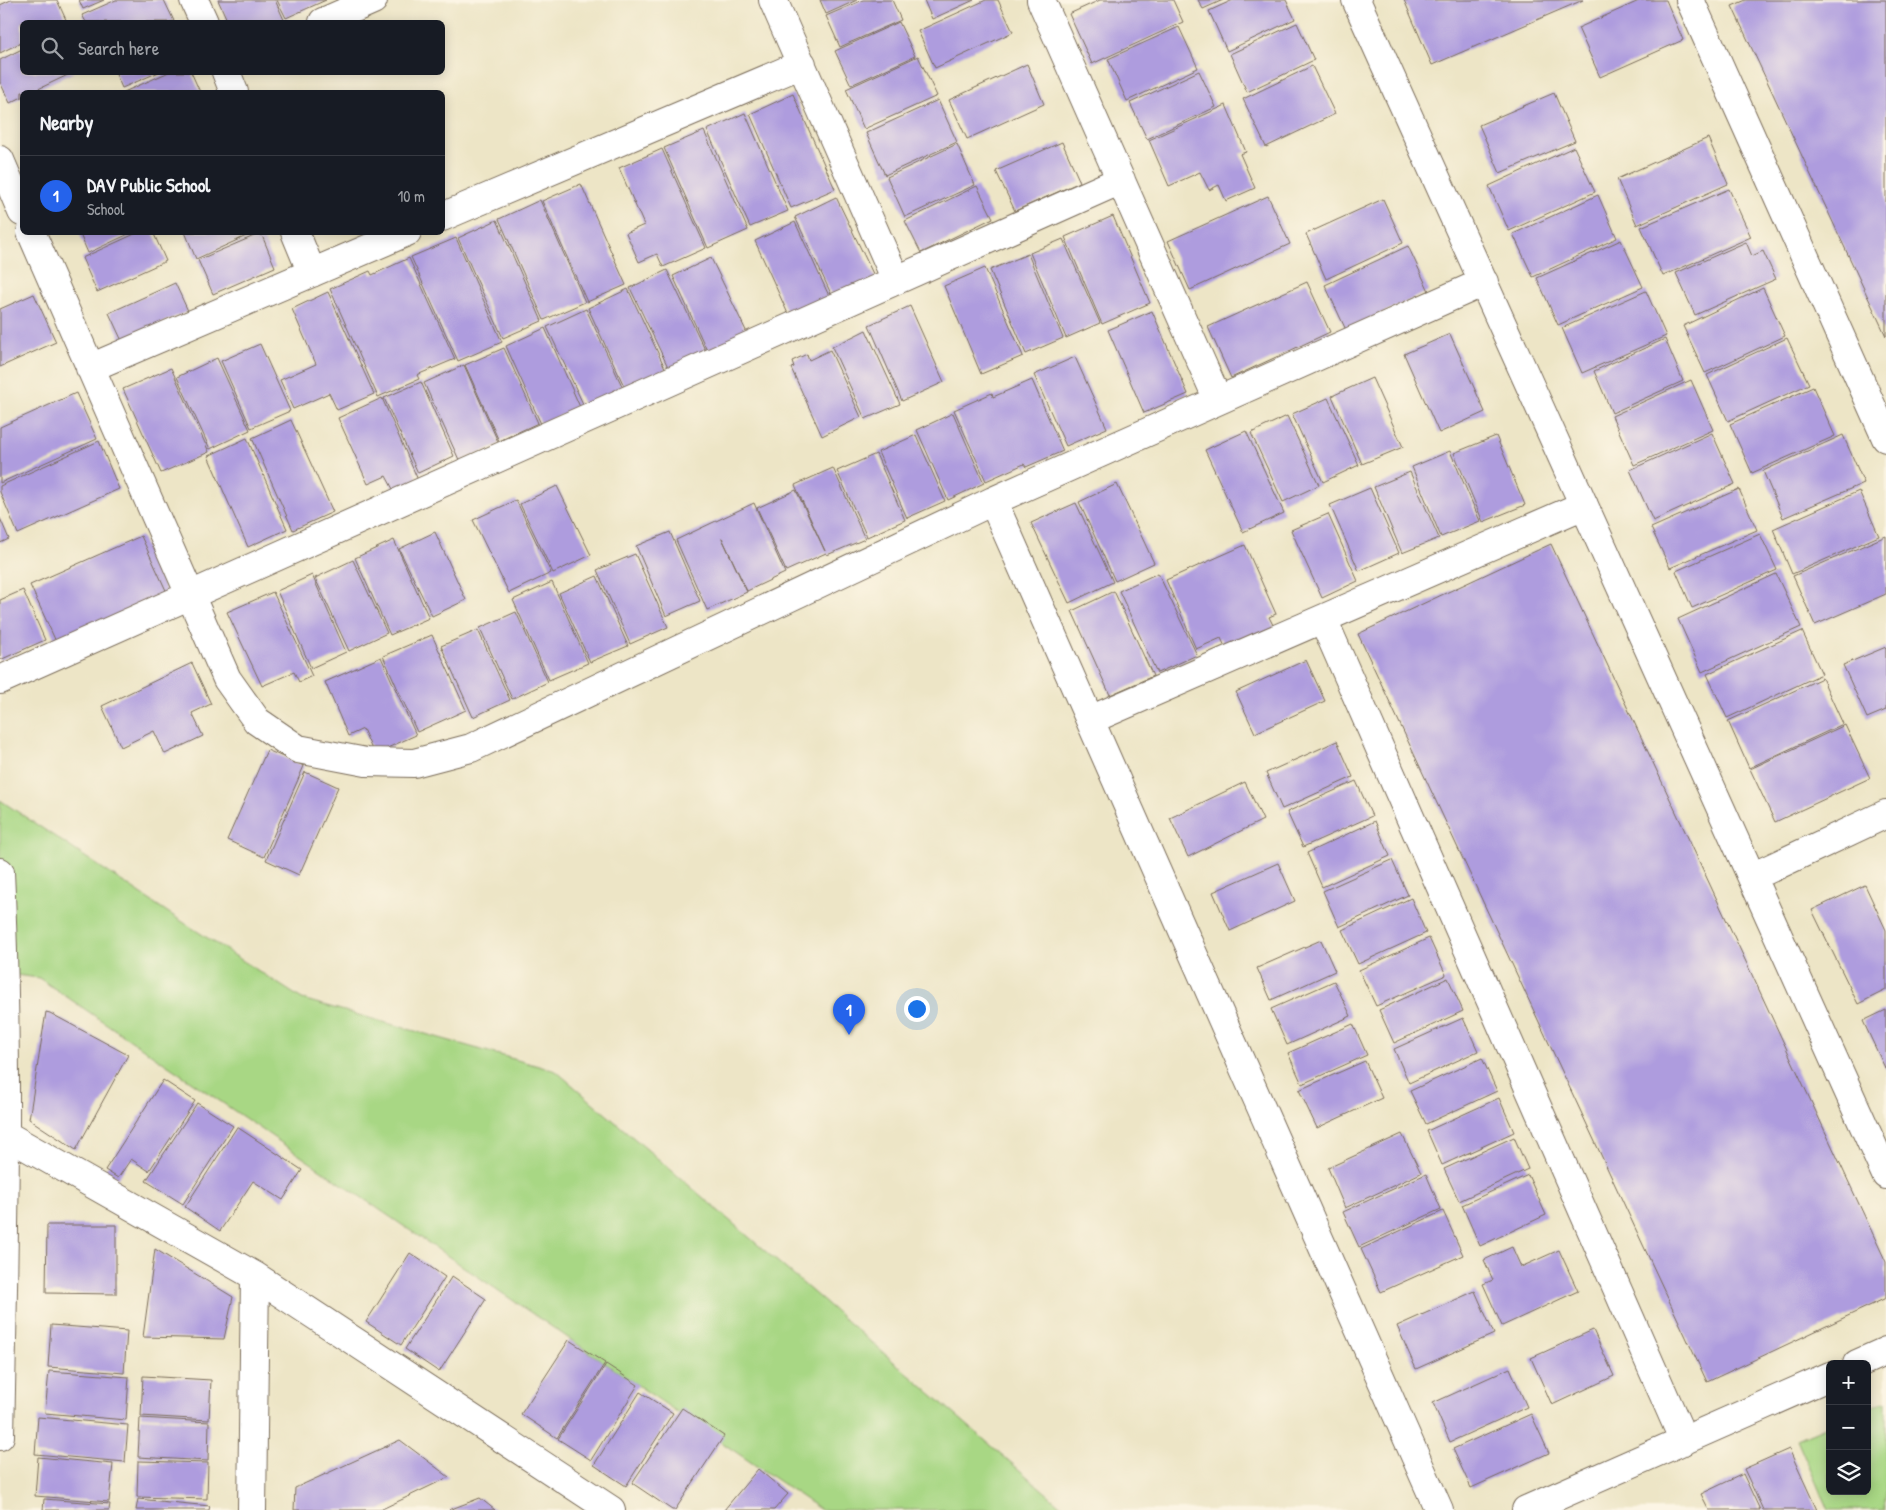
<!DOCTYPE html>
<meta charset="utf-8">
<style>
:root{--surface:#171b24;--page:#20242c;--text:#f1f3f6;--muted:#9ea1a6;--line:#363941;--accent:#2563eb}
body{margin:0;font-family:"Patrick Hand",sans-serif;background:var(--page);color:var(--text)}
.controls{position:absolute;right:15px;bottom:15px;display:grid;overflow:hidden;border-radius:8px;box-shadow:0 2px 12px #0003}
.controls button{width:45px;height:45px;display:grid;place-items:center;padding:0;border:0;border-bottom:1px solid var(--line);background:var(--surface);color:var(--text);font:25px sans-serif}
.you{position:absolute;left:916px;top:1008px;width:18px;height:18px;margin:-12px;border:4px solid #fff;border-radius:50%;background:#1a73e8;box-shadow:0 0 0 8px #1a73e833}
.badge{display:grid;place-items:center;width:32px;height:32px;border-radius:50%;background:var(--accent);color:#fff;font-size:16px;font-weight:700}
.pin{position:absolute;translate:-50% -41px;filter:drop-shadow(0 1px 2px #0008)}
.pin::after{content:'';position:absolute;top:26px;width:18px;height:15px;background:inherit;clip-path:polygon(0 0,100% 0,50% 100%)}
.list{margin:0;padding:0;list-style:none}
h2{display:flex;justify-content:space-between;align-items:center;height:65px;margin:0;padding:0 20px;font-size:21px}
h2 small{font-size:16px;font-weight:400;color:var(--muted)}
.list li{display:grid;grid-template-columns:32px 1fr auto;gap:15px;align-items:center;box-sizing:border-box;height:80px;padding:0 20px;border-top:1px solid var(--line)}
.list b{display:block;font-size:19px;white-space:nowrap}
.list p{margin:0;font-size:16px;white-space:nowrap;color:var(--muted)}
.list em{font-size:16px;font-style:normal;color:var(--muted)}
.icon{flex:none;width:28px;height:28px;fill:none;stroke:currentColor;stroke-width:2;stroke-linecap:round;stroke-linejoin:round}
.map{position:relative;flex:none;width:1886px;height:1510px;overflow:hidden}
.search{position:absolute;background:var(--surface);box-shadow:0 2px 12px #0003;left:20px;top:20px;width:425px;height:55px;display:flex;align-items:center;gap:12px;box-sizing:border-box;padding:0 18px;border-radius:8px;color:var(--muted);font-size:19px}
.panel{position:absolute;background:var(--surface);box-shadow:0 2px 12px #0003;left:20px;top:90px;width:425px;height:145px;border-radius:8px}
.map>svg:first-child{display:block}
</style>
<div class="map">
<svg width="1886" height="1510" viewBox="0 0 1886 1510">
<rect width="100%" height="100%" fill="#fcf5e5"/>
<filter id="ink" filterUnits="userSpaceOnUse"><feTurbulence type="fractalNoise" baseFrequency=".02" numOctaves="2"/><feDisplacementMap in="SourceGraphic" scale="10" xChannelSelector="R" yChannelSelector="G"/><feConvolveMatrix kernelMatrix="1 2 1 2 8 2 1 2 1" color-interpolation-filters="sRGB"/></filter>
<filter id="wash" filterUnits="userSpaceOnUse"><feTurbulence type="fractalNoise" baseFrequency=".0096" numOctaves="4" result="noise"/><feDisplacementMap in="SourceGraphic" scale="20" xChannelSelector="R" yChannelSelector="G"/><feGaussianBlur stdDeviation="1.12" result="paint"/><feColorMatrix in="noise" values="0 0 0 0 0 0 0 0 0 0 0 0 0 0 0 0 0 1.4 0 .05"/><feComposite in="paint" operator="in"/></filter>
<g filter="url(#wash)">
<rect width="100%" height="100%" fill="#ede5c6"/>
<!-- green -->
<path fill="#a8d784" stroke="#728051" d="M0 800 172 915 302 999 556 1071 1066 1510H821L39 978 0 973Z
M1886 1400V1510H1828L1797 1439 1830 1425V1491H1867V1409Z"/>
<g id="blocks">
<!-- building -->
<path fill="#ae9cde" d="M11 0H57L67 22H22V42L0 53V5Z
M79 0H104L83 9Z
M116 0H164L174 21 170 22H86L82 15Z
M218 0H275L285 22H228Z
M277 0H326L286 18Z
M820 0H857L826 14Z
M863 0H892L901 20 840 47 826 16Z
M924 0H974L932 19Z
M986 0H998L1013 32 935 68 918 31Z
M1100 0H1173L1183 22 1092 64 1069 14Z
M1198 0H1223L1203 9Z
M1233 0H1286L1295 19 1227 51 1209 11Z
M1404 0H1583L1432 65Z
M1641 0H1666L1683 40 1600 77 1578 28Z
M1746 0H1886V336L1732 6Z
M899 22 915 56 851 85 835 51Z
M1297 23 1314 60 1247 92 1230 54Z
M1179 27 1198 68 1127 101 1108 59Z
M22 49V72H74L32 92H22V97L10 103 0 82V60Z
M918 56 937 96 864 129 846 89Z
M1027 64 1044 104 967 139 949 100Z
M1312 66 1335 114 1266 147 1243 99Z
M1199 71 1216 107 1147 139 1130 103Z
M115 72H159L122 88Z
M169 72H191L200 92H124Z
M1554 93 1575 141 1500 173 1479 125Z
M793 94 835 189 791 208 750 114Z
M938 100 957 142 885 175 866 133Z
M1226 105 1246 152 1240 154 1255 188 1226 201 1219 185 1209 190 1200 172 1169 186 1149 140Z
M745 113 788 211 750 227 707 130Z
M704 131 748 230 708 248 664 148Z
M1708 138 1728 184 1637 225 1617 179Z
M1062 142 1080 182 1015 211 996 171Z
M957 144 975 185 905 217 887 177Z
M1574 147 1595 192 1509 231 1489 186Z
M662 149 706 248 663 267 657 254 639 262 626 233 644 225 619 168Z
M581 184 626 285 587 302 542 201Z
M977 186 993 218 921 253 905 221Z
M1729 189 1751 237 1663 276 1641 227Z
M1598 195 1617 238 1533 277 1513 234Z
M1268 196 1290 244 1190 290 1168 241Z
M836 197 876 280 834 300 795 217Z
M1383 199 1403 243 1326 279 1306 234Z
M540 200 585 302 544 320 499 219Z
M1113 216 1150 303 1102 324 1065 237Z
M497 220 542 321 503 338 458 238Z
M795 222 830 298 789 316 755 241Z
M79 232H133L88 253Z
M139 232H153L166 261 97 292 82 258Z
M185 232H255L196 259Z
M261 233 275 267 213 294 198 260Z
M456 238 502 342 458 361 411 257Z
M1063 239 1100 323 1066 338 1030 253Z
M1621 240 1643 287 1558 325 1537 278Z
M1746 242 1752 256 1763 251 1776 279 1695 315 1676 273Z
M1408 246 1429 291 1346 330 1325 285Z
M1028 254 1063 338 1026 354 990 270Z
M409 258 455 359 417 375 419 379 378 397 330 289 370 271 372 275Z
M711 258 749 337 709 355 673 276Z
M985 268 1023 356 981 374 944 286Z
M667 270 706 352 669 369 630 288Z
M1307 282 1330 332 1231 378 1208 327Z
M175 283 188 311 122 341 109 313Z
M1763 288 1785 336 1705 373 1683 326Z
M628 289 666 370 625 388 588 308Z
M1646 291 1666 336 1582 373 1562 328Z
M328 292 374 394 337 410 329 393 293 409 280 380 316 364 292 309Z
M34 294 56 342 0 367V309Z
M910 306 944 382 902 401 869 325Z
M586 309 623 388 584 406 547 327Z
M1152 311 1188 394 1144 413 1108 330Z
M545 328 580 407 541 424 506 346Z
M866 330 900 404 865 419 832 347Z
M1450 334 1485 412 1439 433 1404 354Z
M1787 338 1809 384 1728 421 1707 375Z
M1665 339 1683 381 1612 413 1594 371Z
M260 344 290 411 251 428 221 361Z
M504 348 538 423 499 441 465 365Z
M830 350 861 417 822 436 791 368 794 367 792 361 807 354 809 360Z
M1075 357 1107 428 1066 446 1034 375Z
M217 358 250 430 210 449 177 377Z
M464 365 499 444 460 462 424 383Z
M171 368 209 452 161 473 123 389Z
M1372 378 1403 447 1362 464 1332 396Z
M1032 380 1063 451 1026 467 1024 464 986 481 954 410 992 393 993 397Z
M1691 380 1713 430 1634 465 1612 416Z
M421 382 454 456 418 473 384 398Z
M1813 387 1835 436 1752 473 1730 424Z
M76 393 97 439 0 483V427Z
M382 398 418 480 394 491 386 476 368 484 338 418Z
M1328 398 1359 465 1323 482 1292 414Z
M953 413 984 483 948 500 917 430Z
M1287 416 1319 485 1283 502 1251 433Z
M291 420 333 512 293 530 252 438Z
M1246 431 1284 513 1243 532 1205 450Z
M1712 433 1735 484 1653 521 1630 470Z
M916 435 945 501 907 518 878 452Z
M1843 435 1864 483 1783 518 1763 471Z
M1496 436 1525 505 1483 522 1454 453Z
M247 438 287 529 248 547 208 456Z
M99 441 119 489 18 534 0 492V486Z
M1450 451 1480 521 1441 537 1412 467Z
M876 454 905 520 867 537 837 471Z
M833 468 865 539 827 555 826 553 786 571 757 508 796 490 825 551 795 485Z
M1410 472 1439 538 1402 553 1374 487Z
M1117 484 1154 563 1115 581 1079 502Z
M557 486 591 555 553 573 520 504Z
M1370 488 1399 553 1359 571 1330 505Z
M1739 489 1757 530 1670 568 1651 528Z
M1859 491 1879 536 1792 574 1773 529Z
M516 500 551 573 509 593 473 520Z
M754 503 785 573 747 591 722 538 747 592 707 610 676 540Z
M1076 503 1113 582 1069 603 1031 523Z
M1328 514 1358 581 1322 598 1291 530Z
M0 518 9 539 0 543Z
M435 532 466 600 432 616 399 549Z
M670 532 700 601 666 616 636 546Z
M1760 534 1777 570 1692 608 1676 571Z
M141 536 169 597 58 646 30 585Z
M1886 536V594L1815 625 1793 576Z
M394 540 429 618 390 635 355 558Z
M1551 544 1886 1262V1298L1707 1382 1358 634Z
M1245 545 1276 614 1269 617 1275 629 1227 651 1221 638 1196 649 1166 580Z
M635 554 668 627 630 644 597 570Z
M353 560 387 633 349 651 315 578Z
M1158 573 1197 655 1157 673 1119 591Z
M1776 574 1801 627 1702 672 1678 619Z
M312 575 346 652 311 668 277 591Z
M597 576 628 646 590 662 559 593Z
M552 582 588 663 549 680 513 600Z
M23 590 45 640 0 660V600Z
M1114 591 1153 676 1110 695 1072 611Z
M273 592 312 676 299 682 294 672 262 686 227 612Z
M516 612 548 682 512 699 480 628Z
M478 630 510 700 473 717 441 646Z
M1802 631 1822 674 1727 718 1707 674Z
M432 635 466 710 417 732 383 656Z
M1886 647V710L1867 718 1843 665Z
M381 657 416 735 374 754 363 729 348 736 325 682Z
M1306 660 1325 701 1255 733 1236 692Z
M192 663 211 704 192 713 203 736 165 754 154 731 121 747 102 706Z
M1822 678 1843 724 1749 768 1728 721Z
M1845 725 1870 778 1775 822 1750 769Z
M1337 741 1353 777 1282 809 1266 773Z
M267 750 304 766 264 857 227 840Z
M305 772 338 787 299 875 266 860Z
M1356 781 1372 816 1303 847 1287 812Z
M1245 782 1263 820 1188 857 1170 818Z
M1375 821 1390 856 1322 887 1307 853Z
M1392 860 1408 895 1339 927 1323 891Z
M1278 863 1295 901 1230 931 1213 892Z
M1865 885 1886 930V990L1858 1004 1812 910Z
M1411 898 1426 933 1358 964 1342 930Z
M1429 938 1446 975 1376 1006 1359 970Z
M1321 940 1335 971 1271 1000 1257 968Z
M1448 978 1463 1011 1394 1043 1379 1010Z
M1334 981 1351 1016 1287 1045 1271 1009Z
M1886 1010V1070L1863 1021Z
M46 1012 50 1013 128 1055 76 1150 29 1119Z
M1463 1018 1478 1051 1409 1083 1394 1049Z
M1353 1024 1367 1055 1302 1084 1288 1053Z
M1482 1058 1497 1091 1426 1124 1410 1091Z
M1365 1061 1382 1098 1317 1128 1299 1090Z
M163 1080 195 1101 149 1171 131 1159 118 1178 105 1170Z
M1499 1098 1514 1132 1442 1165 1427 1131Z
M197 1103 233 1126 183 1204 146 1181Z
M237 1127 302 1170 283 1200 253 1181 220 1231 185 1207Z
M1402 1134 1421 1173 1345 1208 1328 1168Z
M1514 1137 1528 1169 1459 1201 1444 1169Z
M1426 1174 1441 1209 1359 1247 1343 1212Z
M1528 1175 1546 1215 1480 1246 1462 1205Z
M1443 1211 1463 1255 1381 1292 1361 1249Z
M47 1225H116V1294L46 1293Z
M1512 1247 1521 1267 1559 1250 1578 1291 1502 1326 1483 1284 1493 1280 1484 1260Z
M155 1249 233 1297 224 1339 143 1337Z
M410 1253 445 1277 401 1345 366 1322Z
M452 1276 486 1299 439 1372 405 1349Z
M1475 1291 1494 1334 1416 1369 1397 1326Z
M51 1325 127 1331 124 1373 48 1367Z
M1593 1330 1614 1376 1552 1405 1531 1358Z
M569 1340 605 1363 557 1438 521 1414Z
M606 1364 638 1385 591 1460 558 1439Z
M1510 1368 1527 1407 1450 1442 1433 1403Z
M49 1371 129 1377 126 1420 45 1413Z
M143 1376 211 1380 209 1420 141 1416Z
M640 1392 673 1413 626 1486 594 1465Z
M682 1408 724 1436 675 1510H672L632 1483Z
M1531 1414 1549 1453 1471 1488 1453 1449Z
M38 1417 128 1425 125 1462 35 1454Z
M140 1418 209 1422 208 1461 138 1457Z
M400 1440 449 1477 380 1510H294L295 1488Z
M1789 1449 1817 1510H1763L1744 1469Z
M38 1457 113 1464 109 1502 35 1496Z
M138 1461 208 1463 207 1499 137 1497Z
M758 1469 788 1494 774 1510H724Z
M1743 1474 1760 1510H1709L1701 1494Z
M480 1498 495 1510H449Z
M44 1499 110 1504 109 1510H43Z
M138 1499 210 1506 209 1510H136Z"/>
</g>
</g>
<g filter="url(#ink)">
<use href="#blocks" fill-opacity="0" stroke="#796b59" stroke-width="1"/>
<g fill="none" stroke-linecap="round" stroke-linejoin="round">
<!-- minor casing -->
<g stroke="#796b59" stroke-width="30">
<path id="minor" d="M194 0 204 22
M773 0 896 280
M1041 0 1218 400
M1356 0 1886 1175
M1690 0 1886 438
M323 22 373 0
M226 72 234 92
M0 160 22 212
M442 217 802 64
M31 232 227 679 257 721 298 749 366 762 414 763 471 748 993 501 1484 282
M295 232 312 273
M90 368 407 232
M993 501 1439 1510
M1323 619 1684 1441
M0 680 1121 180
M1090 720 1584 505
M0 872C9 1060 4 1248 0 1436
M1752 877 1886 814
M6 1135 255 1276 611 1510
M1857 1364 1886 1351
M252 1510 255 1276
M1526 1510 1830 1376"/>
</g>
<!-- minor -->
<use href="#minor" stroke="#fff" stroke-width="28"/>
</g>
</g>
</svg>
<div class="controls">
<button>+</button>
<button>−</button>
<button><svg class="icon" aria-label="layers" viewBox="0 0 24 24"><path d="M12 4l9 5-9 5-9-5zM3 14l9 5 9-5"/></svg></button>
</div>
<div class="you"></div>
<div class="pin badge" style="left:849px;top:1035px">1</div>
<div class="search"><svg class="icon" aria-label="search" viewBox="0 0 24 24"><circle cx="10" cy="10" r="6"/><path d="M15 15l6 6"/></svg>Search here</div>
<section class="panel">
<h2>Nearby<small></small></h2>
<ul class="list">
<li><span class="badge">1</span><div><b>DAV Public School</b><p>School</p></div><em>10 m</em></li>
</ul>
</section>
</div>
